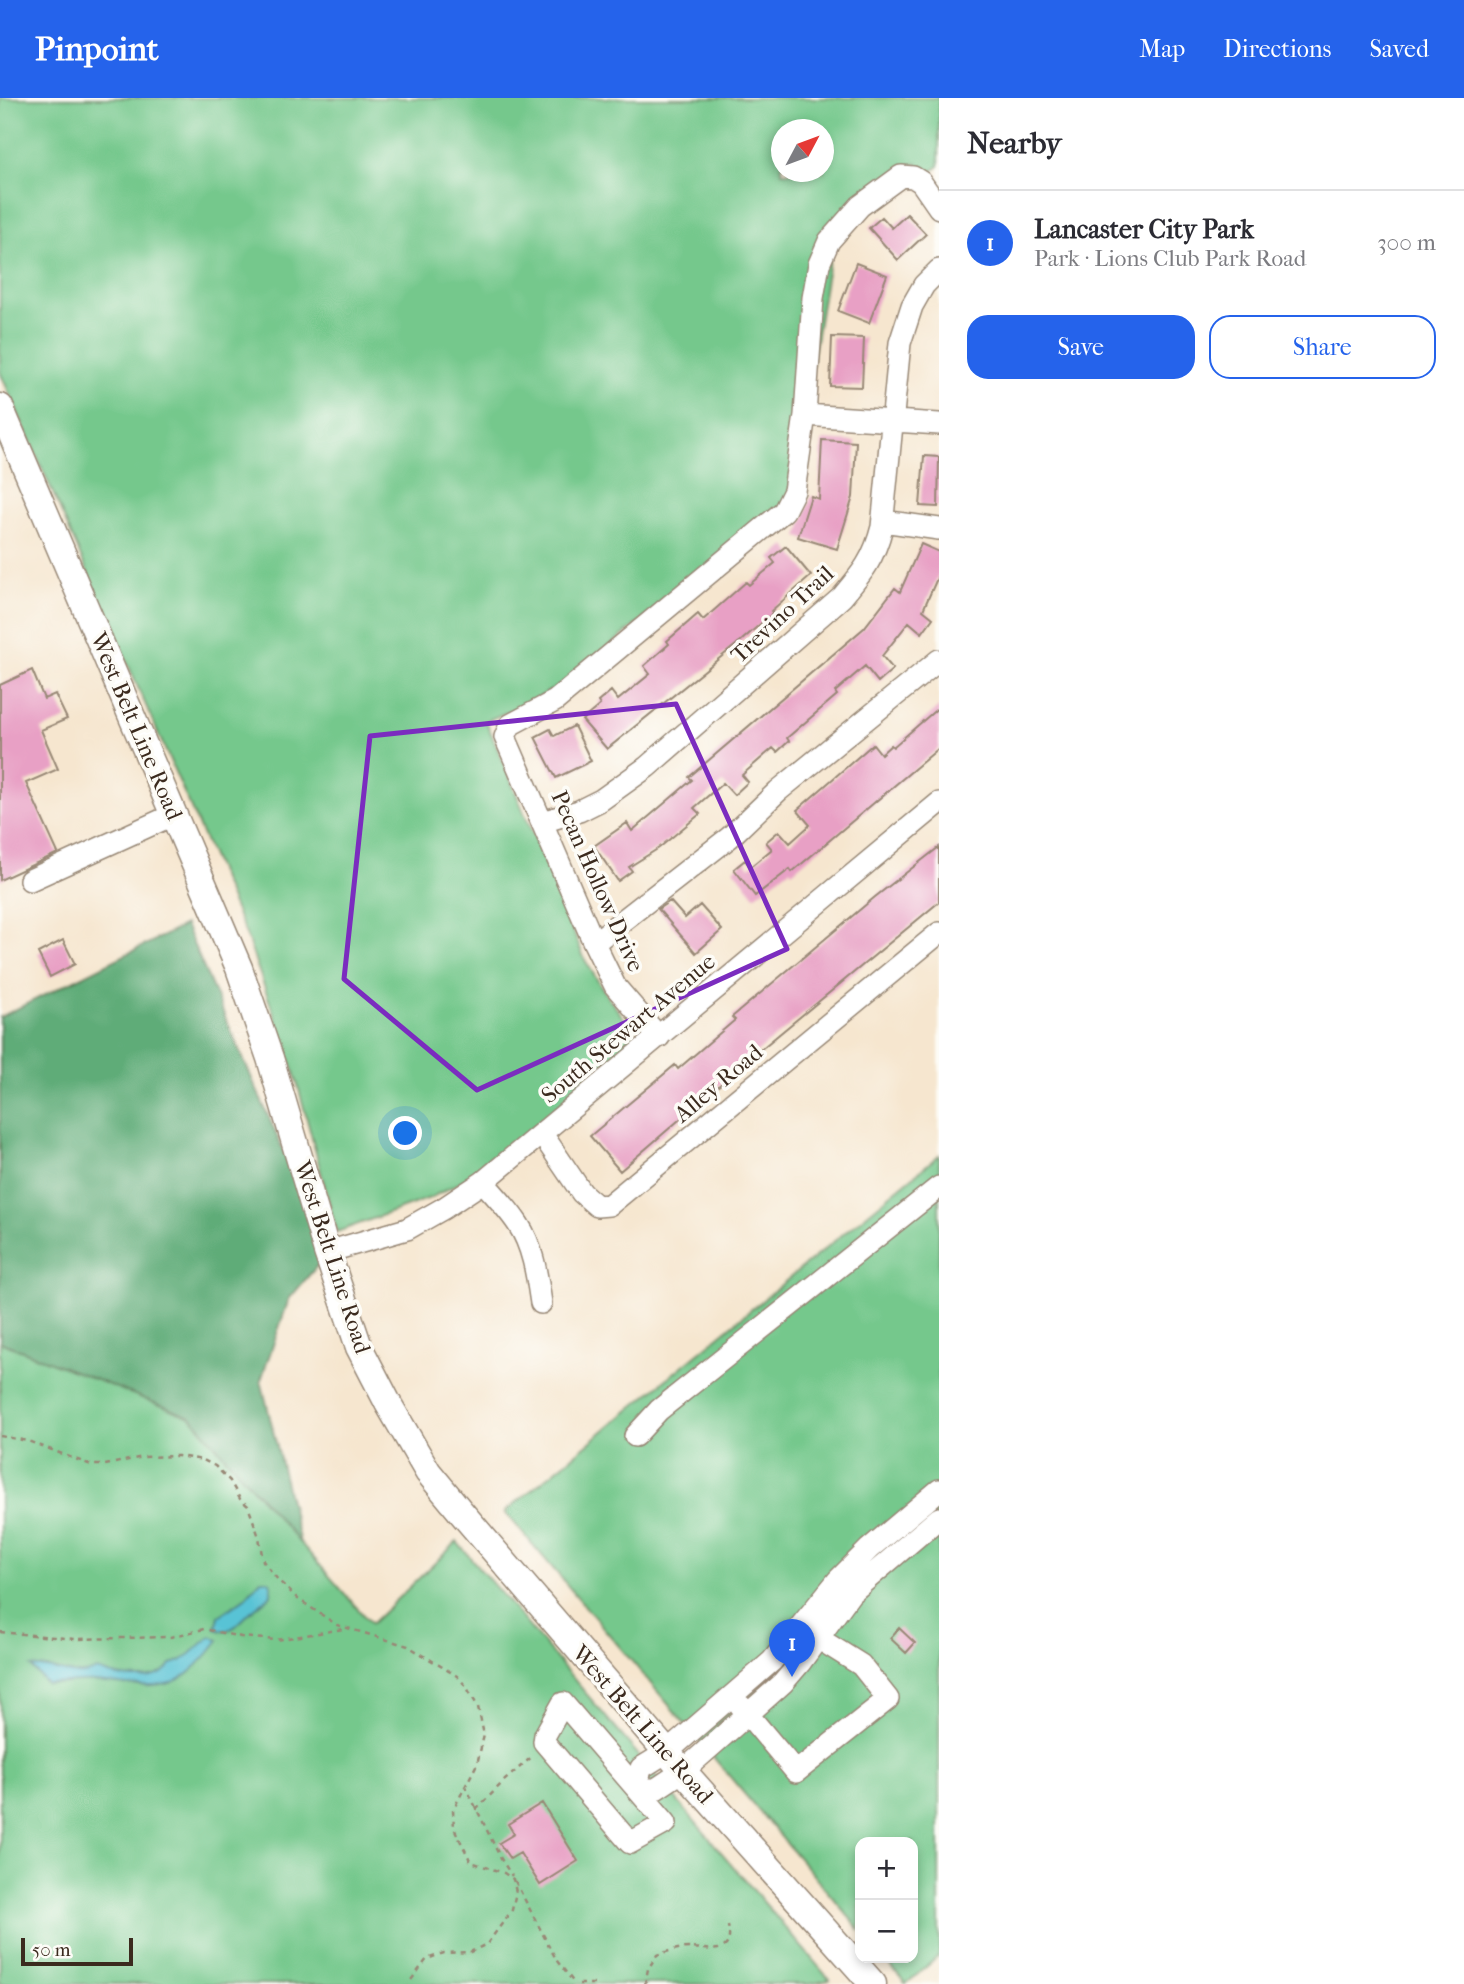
<!DOCTYPE html>
<meta charset="utf-8">
<style>
:root{--surface:#fff;--page:#f7f7f7;--text:#2b2b33;--muted:#7c7c81;--line:#e1e1e2;--accent:#2563eb}
body{margin:0;font-family:"IM FELL French Canon",serif;background:var(--page);color:var(--text)}
.controls{position:absolute;right:21px;bottom:21px;display:grid;overflow:hidden;border-radius:14px;box-shadow:0 4px 10px #0003}
.controls button{width:63px;height:63px;display:grid;place-items:center;padding:0;border:0;border-bottom:2px solid var(--line);background:var(--surface);color:var(--text);font:35px sans-serif}
.compass{position:absolute;left:771px;top:21px;width:63px;height:63px;border-radius:50%;background:var(--surface);box-shadow:0 4px 10px #0003;rotate:49deg}
.scale{position:absolute;left:21px;bottom:18px;width:112px;box-sizing:border-box;padding-left:7px;border:4px solid #3b2a1e;border-top:0;font-size:19px;line-height:24px;white-space:nowrap;color:#3b2a1e;-webkit-text-stroke:5px #fdfcf7;paint-order:stroke}
.you{position:absolute;left:406px;top:1036px;width:24px;height:24px;margin:-18px;border:5px solid #fff;border-radius:50%;background:#1a73e8;box-shadow:0 0 0 10px #1a73e833}
.badge{display:grid;place-items:center;width:46px;height:46px;border-radius:50%;background:var(--accent);color:#fff;font-size:23px;font-weight:700}
.pin{position:absolute;translate:-50% -58px;filter:drop-shadow(0 2px 4px #0008)}
.pin::after{content:'';position:absolute;top:37px;width:24px;height:21px;background:inherit;clip-path:polygon(0 0,100% 0,50% 100%)}
.list{margin:0;padding:0;list-style:none}
h2{display:flex;justify-content:space-between;align-items:center;height:91px;margin:0;padding:0 28px;font-size:30px}
h2 small{font-size:23px;font-weight:400;color:var(--muted)}
.list li{display:grid;grid-template-columns:46px 1fr auto;gap:21px;align-items:center;box-sizing:border-box;height:105px;padding:0 28px;border-top:2px solid var(--line)}
.list b{display:block;font-size:26px;white-space:nowrap}
.list p{margin:0;font-size:23px;white-space:nowrap;color:var(--muted)}
.list em{font-size:23px;font-style:normal;color:var(--muted)}
.actions{display:flex;gap:14px;padding:21px 28px}
.actions a{flex:1;padding:16px 0;border:2px solid var(--accent);border-radius:21px;text-align:center;font-size:24px;color:var(--accent)}
.actions .main{background:var(--accent);color:#fff}
.map{position:relative;flex:none;width:939px;height:1886px;overflow:hidden}
header{display:flex;align-items:center;gap:42px;box-sizing:border-box;height:98px;padding:0 35px;background:var(--accent);color:#fff}
header strong{font-size:33px}
nav{display:flex;gap:38px;margin-inline-start:auto;font-size:24px}
main{display:flex}
aside{flex:1;background:var(--surface)}
.map>svg:first-child{display:block}
</style>
<header>
<strong>Pinpoint</strong>
<nav><a>Map</a><a>Directions</a><a>Saved</a></nav>
</header>
<main>
<div class="map">
<svg width="939" height="1886" viewBox="0 0 939 1886">
<rect width="100%" height="100%" fill="#fdfcf7"/>
<filter id="ink" filterUnits="userSpaceOnUse"><feTurbulence type="fractalNoise" baseFrequency=".0143" numOctaves="2"/><feDisplacementMap in="SourceGraphic" scale="14" xChannelSelector="R" yChannelSelector="G"/><feConvolveMatrix kernelMatrix="1 2 1 2 8 2 1 2 1" color-interpolation-filters="sRGB"/></filter>
<filter id="wash" filterUnits="userSpaceOnUse"><feTurbulence type="fractalNoise" baseFrequency=".00686" numOctaves="4" result="noise"/><feDisplacementMap in="SourceGraphic" scale="28" xChannelSelector="R" yChannelSelector="G"/><feGaussianBlur stdDeviation="1.57" result="paint"/><feColorMatrix in="noise" values="0 0 0 0 0 0 0 0 0 0 0 0 0 0 0 0 0 1.4 0 .05"/><feComposite in="paint" operator="in"/></filter>
<g filter="url(#wash)">
<rect width="100%" height="100%" fill="#f6e6cf"/>
<!-- green -->
<path fill="#74c88c" stroke="#587955" stroke-width="2" fill-rule="evenodd" d="M0 0H939V68L924 79 917 65 872 90 835 124 792 391 780 413 559 588 530 604 486 623 585 862 607 898 639 940 501 1057 467 1081 430 1100 337 1134 294 973 245 834 0 274ZM782 32H824V74H782Z
M939 1057V1858L906 1886 884 1860H913V1744H860V1832L505 1414Z
M0 1244 191 1319 371 1526 457 1444 830 1882 810 1886H0Z"/>
<!-- forest -->
<path fill="#5fac78" stroke="#4d6b4b" stroke-width="2" d="M185 827 328 1155 289 1201 261 1282 300 1445 191 1319 0 1244V919Z"/>
<!-- water -->
<path fill="#59c3d5" stroke="#4a767a" stroke-width="2" d="M261 1482H268L271 1485V1497C265 1503 260 1506 254 1511 242 1520 233 1538 216 1531L219 1518 245 1500Z
M212 1538 219 1542C176 1598 161 1590 96 1584 79 1583 63 1586 47 1586L31 1569C51 1566 78 1584 96 1572 102 1573 107 1576 113 1577 130 1581 161 1584 171 1566 189 1563 197 1547 212 1538Z"/>
<g id="blocks">
<!-- building -->
<path fill="#e8a0c5" d="M907 116 926 136 898 162 869 130 882 119 892 130Z
M856 165 887 177 869 225 838 213Z
M832 239 864 240 862 289 830 288Z
M822 342 856 344 853 399 837 451 798 439 811 398 819 401Z
M924 358 939 359 938 409 920 408Z
M921 446 939 454V476L923 512 933 520 922 535 909 524 882 558 893 571 878 584 865 568 835 594 837 597 787 640 789 643 777 654 773 650 742 677 748 684 734 697 723 685 694 710 700 716 659 750 629 769 632 773 618 783 594 748 627 725 632 733 692 682 689 679 864 530 895 490 900 494Z
M786 448 811 478 771 513 773 515 742 542 607 651 582 622 600 607 598 604 611 593 618 602 650 576 644 568 669 546 667 543 698 516 703 522 746 484 749 487 775 465 771 460Z
M32 572 44 601 55 596 67 621 41 632 58 671 26 685 58 755 0 782V587Z
M939 609V650L792 774 790 771 755 798 734 771 745 762 750 769 772 751 766 744 779 733 790 745 810 727 797 712 873 646 881 656 891 647 893 649Z
M574 628 591 663 556 680 535 639 550 631 554 638Z
M939 749V804L760 952 620 1073 590 1038 675 967 678 971 735 922 732 919 875 799Z
M670 803 685 820 700 807 722 832 696 855 658 811Z
M63 842 75 866 50 879 38 855Z
M899 1530 915 1545 906 1555 890 1540Z
M542 1705 578 1763 540 1787 520 1755 510 1761 499 1745 514 1736 508 1726Z"/>
</g>
</g>
<g filter="url(#ink)">
<use href="#blocks" fill-opacity="0" stroke="#988876" stroke-width="2"/>
<g fill="none" stroke-linecap="round" stroke-linejoin="round">
<!-- minor casing -->
<g stroke="#988876" stroke-width="24">
<path id="minor" d="M805 317 939 326
M883 423 939 431
M542 724 579 713 601 702 647 669 842 499C863 474 874 461 882 429L900 245 912 208 924 187 939 172
M30 782 175 716
M594 845 730 739 778 693 939 562
M659 939 615 888 594 845 505 639 510 627 555 603 784 413 794 393 805 317 813 200 819 166 829 143 860 108 901 78 913 79 921 84 939 110
M542 1036 582 1095 597 1108 609 1107 939 835
M483 1084C495 1097 508 1111 518 1126 533 1148 537 1178 541 1205
M327 1154 407 1131 444 1110 483 1084 939 705
M635 1338 659 1312 939 1089
M939 1392 869 1451 838 1482 772 1563 667 1654 641 1670 637 1690 656 1691 683 1673 748 1616 783 1585 800 1565 851 1495 939 1420
M563 1605 666 1725 630 1745 544 1644 545 1637Z
M740 1607 796 1674 888 1601 861 1567 805 1532"/>
</g>
<!-- major casing -->
<g stroke="#988876" stroke-width="29">
<path id="major" d="M0 309 239 870 270 960 327 1154 359 1249 389 1307 428 1374 461 1414 683 1673 873 1886"/>
</g>
<!-- path -->
<path stroke="#988876" stroke-width="2.5" stroke-dasharray="5 5" stroke-linecap="butt" d="M0 1338 28 1343 91 1367H105L143 1359 178 1358 203 1362 215 1368 230 1383 240 1401 248 1408 259 1439 263 1463 278 1482 298 1501 337 1527 408 1548 457 1578 466 1588 478 1609 484 1637 477 1666 453 1712 454 1730 471 1764 504 1775 513 1781 516 1794 512 1812 487 1846 470 1854 444 1855 427 1861 408 1886
M0 1534 75 1541 170 1539 204 1531 241 1539 276 1542 343 1531
M465 1687 501 1761 512 1778
M476 1712 505 1682 534 1657
M515 1783 557 1863 575 1886
M579 1886H598
M645 1886 648 1871 657 1857C667 1853 679 1850 690 1850 708 1850 735 1860 728 1828"/>
<!-- minor -->
<use href="#minor" stroke="#fff" stroke-width="21"/>
<!-- major -->
<use href="#major" stroke="#fff" stroke-width="26"/>
</g>
</g>
<!-- marked area -->
<path fill="none" stroke="#7b2cbf" stroke-width="5" stroke-linejoin="round" d="M676 606 787 851 477 992 344 881 370 638Z"/>
<g text-anchor="middle" stroke-width="7" stroke-linejoin="round" paint-order="stroke">
<!-- street labels -->
<g font-size="23" fill="#3b2a1e" stroke="#fdfcf7">
<text transform="translate(782 516) rotate(-43)" y="8">Trevino Trail</text>
<text transform="translate(137 628) rotate(67)" y="8">West Belt Line Road</text>
<text transform="translate(598 783) rotate(66)" y="8">Pecan Hollow Drive</text>
<text transform="translate(628 930) rotate(-40)" y="8">South Stewart Avenue</text>
<text transform="translate(718 985) rotate(-40)" y="8">Alley Road</text>
<text transform="translate(333 1159) rotate(72)" y="8">West Belt Line Road</text>
<text transform="translate(643 1626) rotate(49)" y="8">West Belt Line Road</text>
</g>
</g>
</svg>
<div class="controls">
<button>+</button>
<button>−</button>
</div>
<svg class="compass" viewBox="-18 -18 36 36"><path d="M0-13l5 13h-10z" fill="#e53935"/><path d="M0 13l5-13h-10z" fill="#7c7c81"/></svg>
<div class="scale">50 m</div>
<div class="you"></div>
<div class="pin badge" style="left:792px;top:1579px">1</div>
</div>
<aside>
<h2>Nearby<small></small></h2>
<ul class="list">
<li><span class="badge">1</span><div><b>Lancaster City Park</b><p>Park · Lions Club Park Road</p></div><em>300 m</em></li>
</ul>
<div class="actions"><a class="main">Save</a><a>Share</a></div>
</aside>
</main>
